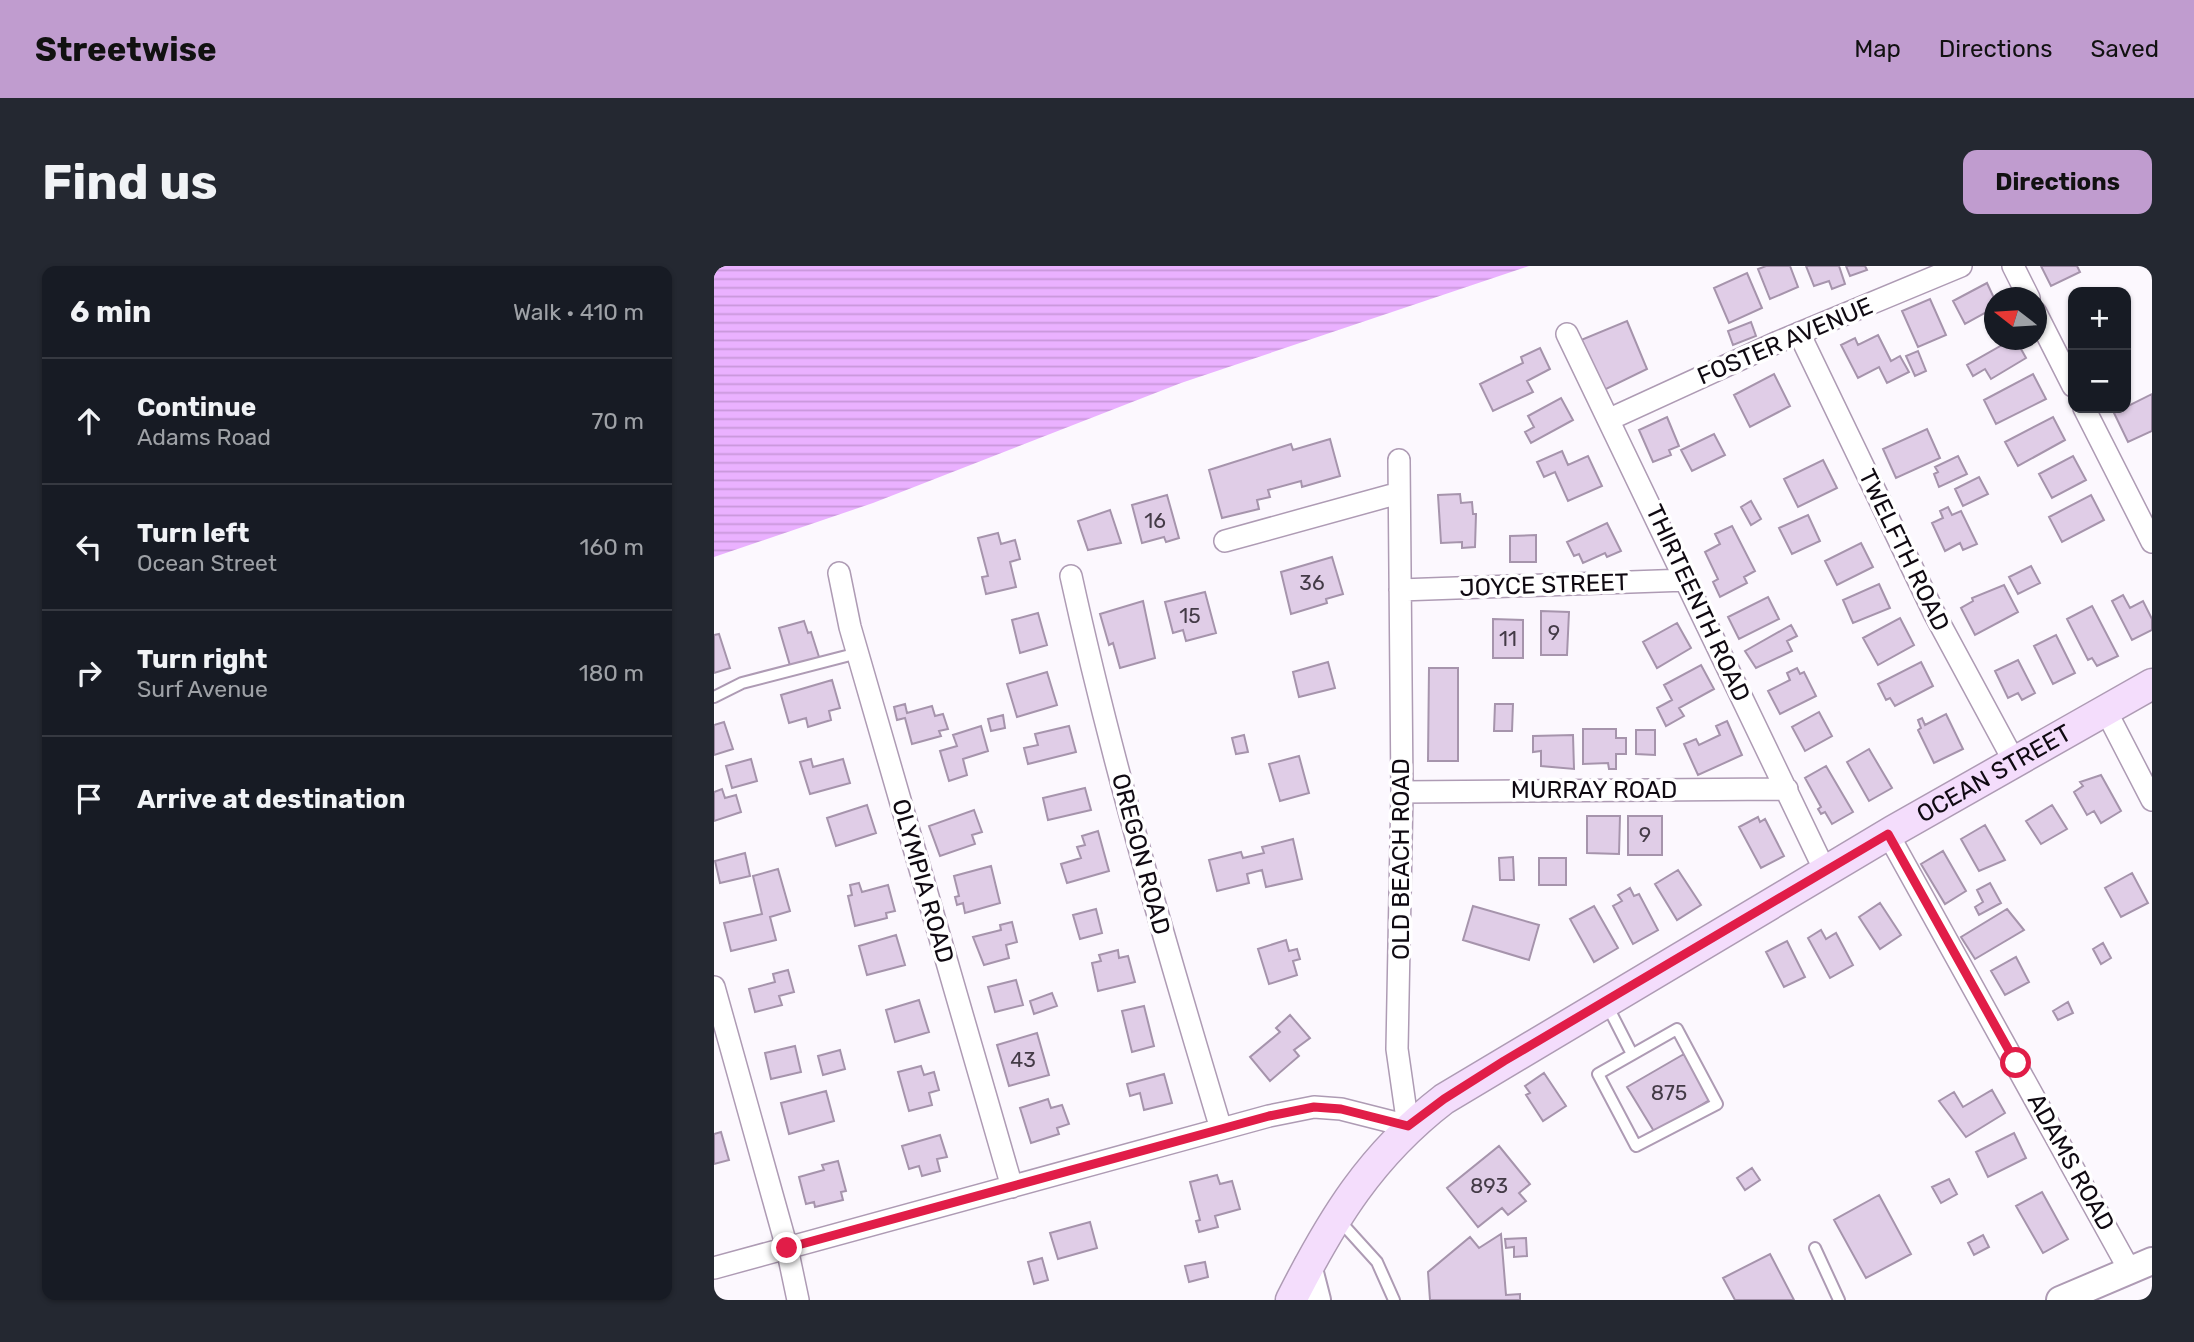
<!DOCTYPE html>
<meta charset="utf-8">
<style>
:root{--surface:#171b24;--page:#242831;--text:#f1f3f6;--muted:#9ea1a6;--line:#363941;--accent:#c09ccf}
body{margin:0;font-family:Rubik,sans-serif;background:var(--page);color:var(--text)}
.controls{position:absolute;right:21px;top:21px;display:grid;overflow:hidden;border-radius:14px;box-shadow:0 2px 5px #0004}
.controls button{width:63px;height:63px;display:grid;place-items:center;padding:0;border:0;border-bottom:2px solid var(--line);background:var(--surface);color:var(--text);font:35px sans-serif}
.compass{position:absolute;left:1270px;top:21px;width:63px;height:63px;border-radius:50%;background:var(--surface);box-shadow:0 2px 5px #0004;rotate:287deg}
.stop{position:absolute;width:21px;height:21px;margin:-16px;border:5px solid #e11d48;border-radius:50%;background:#fff}
.stop.end{background:#e11d48;border-color:#fff;box-shadow:0 2px 7px #0008}
.list{margin:0;padding:0;list-style:none}
h2{display:flex;justify-content:space-between;align-items:center;height:91px;margin:0;padding:0 28px;font-size:30px}
h2 small{font-size:23px;font-weight:400;color:var(--muted)}
.list li{display:grid;grid-template-columns:46px 1fr auto;gap:21px;align-items:center;box-sizing:border-box;height:126px;padding:0 28px;border-top:2px solid var(--line)}
.list b{display:block;font-size:26px;white-space:nowrap}
.list p{margin:0;font-size:23px;white-space:nowrap;color:var(--muted)}
.list em{font-size:23px;font-style:normal;color:var(--muted)}
.icon{flex:none;width:38px;height:38px;fill:none;stroke:currentColor;stroke-width:2;stroke-linecap:round;stroke-linejoin:round}
.map{position:relative;flex:none;width:1438px;height:1034px;overflow:hidden;border-radius:14px}
header{display:flex;align-items:center;gap:42px;box-sizing:border-box;height:98px;padding:0 35px;background:var(--accent);color:#111}
header strong{font-size:33px}
nav{display:flex;gap:38px;margin-inline-start:auto;font-size:24px}
.intro{display:flex;align-items:center;justify-content:space-between;box-sizing:border-box;height:168px;padding:0 42px}
h1{margin:0;font-size:49px}
.button{padding:18px 32px;border-radius:14px;background:var(--accent);color:#111;font-size:24px;font-weight:700}
main{display:flex;gap:42px;padding:0 42px}
aside{flex:1;background:var(--surface);border-radius:14px;box-shadow:0 2px 5px #0004}
.map>svg:first-child{display:block}
</style>
<header>
<strong>Streetwise</strong>
<nav><a>Map</a><a>Directions</a><a>Saved</a></nav>
</header>
<div class="intro"><h1>Find us</h1><a class="button">Directions</a></div>
<main>
<aside>
<h2>6 min<small>Walk · 410 m</small></h2>
<ul class="list">
<li><svg class="icon" aria-label="ahead" viewBox="0 0 24 24"><path d="M12 20V5M6 11l6-6 6 6"/></svg><div><b>Continue</b><p>Adams Road</p></div><em>70 m</em></li>
<li><svg class="icon" aria-label="left" viewBox="0 0 24 24"><path d="M17 20v-9H6M10 6l-5 5 5 5"/></svg><div><b>Turn left</b><p>Ocean Street</p></div><em>160 m</em></li>
<li><svg class="icon" aria-label="right" viewBox="0 0 24 24"><path d="M7 20v-9h11M14 6l5 5-5 5"/></svg><div><b>Turn right</b><p>Surf Avenue</p></div><em>180 m</em></li>
<li><svg class="icon" aria-label="arrive" viewBox="0 0 24 24"><path d="M6 21V4h12l-3 4 3 4H6"/></svg><div><b>Arrive at destination</b></div></li>
</ul>
</aside>
<div class="map">
<svg width="1438" height="1034" viewBox="0 0 1438 1034">
<defs>
<pattern id="water-rules" width="6" height="5" patternUnits="userSpaceOnUse" patternTransform="scale(1.75)"><rect width="6" height="5" fill="#eab1ff"/><path d="M0 2.5h6" fill="none" stroke="#c897da"/></pattern>
</defs>
<rect width="100%" height="100%" fill="#fcf8fe"/>
<!-- water -->
<path fill="url(#water-rules)" d="M0 0H815L467 117 159 237 0 291Z"/>
<!-- building -->
<path fill="#e0cde7" stroke="#a694ac" stroke-width="2" d="M1052 0H1076L1084 21 1056 33 1044 3Z
M1092 0H1125L1131 18 1118 23 1115 15 1100 20Z
M1132 0H1151L1153 4 1136 10Z
M1327 0H1363L1366 6 1337 20Z
M1033 7 1048 42 1015 57 1000 22Z
M1273 17 1280 32V42L1251 58 1239 35Z
M1216 33 1232 69 1204 81 1188 45Z
M913 55 933 103 888 125 867 74Z
M1037 56 1042 70 1019 79 1014 65Z
M1164 69 1177 95 1186 90 1195 106 1173 117 1165 101 1144 112 1127 79 1141 72 1144 79Z
M1297 74H1302L1312 92 1277 113 1271 103 1259 110 1253 99Z
M826 82 836 103 813 115 819 126 779 145 766 118 809 97 807 91Z
M1204 85 1212 105 1201 110 1192 90Z
M1060 108 1076 140 1036 161 1020 129Z
M1319 108 1332 133 1282 158 1270 134Z
M1438 128V165L1414 176 1400 147Z
M847 132 859 154 817 177 811 166 820 161 814 150Z
M953 151 965 180 955 184 957 189 939 196 925 164Z
M1339 151 1351 174 1304 200 1291 176Z
M1213 163 1226 192 1182 212 1169 183Z
M1000 168 1011 189 978 205 967 184Z
M616 173 626 210 588 221 587 215 554 224 556 231 543 234 545 243 508 252 495 204 577 178 579 184Z
M848 185 854 199 874 190 888 220 854 235 841 206 830 211 823 196Z
M1244 190 1253 208 1225 221 1220 208 1224 206 1221 201Z
M1359 190 1372 214 1338 232 1325 208Z
M1109 194 1123 222 1084 241 1070 213Z
M1265 211 1274 228 1249 240 1241 223Z
M746 228 747 237 758 236 759 248H762L761 281 748 282V276L727 277 724 229Z
M453 229 465 272 452 276 450 271 428 277 418 239Z
M1377 229 1390 254 1348 276 1335 251Z
M1037 235 1047 253 1037 259 1027 241Z
M1234 241 1238 249 1247 245 1263 278 1249 284 1246 277 1231 285 1218 257 1229 252 1226 245Z
M396 244 407 277 374 284 364 255Z
M1094 249 1106 275 1078 288 1065 262Z
M893 257 907 285 893 291 891 287 869 297 865 288 860 290 853 276Z
M1018 260 1041 305 1030 311 1033 317 1006 331 999 316 1004 313 991 286 1006 278 1001 268Z
M284 267 287 278 301 274 306 293 296 296 302 321 272 328 268 311 274 310 264 272Z
M822 269V296H796V270Z
M1147 277 1159 301 1123 319 1111 295Z
M618 291 629 328 612 333 613 337 577 348 567 306Z
M1317 300 1326 317 1304 328 1295 311Z
M1165 318 1176 342 1139 357 1129 334Z
M1290 319 1304 346 1261 369 1247 342 1259 335 1258 332Z
M491 326 502 367 472 375 469 364 459 367 451 336Z
M1409 329 1416 342 1429 335 1438 353V364L1418 374 1398 335Z
M1054 331 1065 353 1025 373 1014 351Z
M429 335 441 392 406 402 399 377 395 379 386 348Z
M1378 340 1404 390 1383 400 1378 392 1374 394 1353 353Z
M827 345 855 346 853 389H827Z
M324 347 333 379 306 387 298 354Z
M1186 352 1200 379 1164 399 1149 372Z
M779 353 809 354V392H779Z
M90 355 94 367 97 366 106 394 77 403 65 362Z
M963 357 977 382 943 402 929 376Z
M1077 359 1083 370 1073 375 1078 385 1042 402 1031 385Z
M5 368 16 402 0 407V369Z
M1342 369 1361 407 1339 418 1320 380Z
M1304 394 1321 427 1308 434 1304 427 1294 432 1281 405Z
M614 396 621 422 585 431 579 406Z
M1207 396 1219 420 1181 440 1176 432 1172 434 1164 418Z
M987 399 1000 423 965 442 970 450 952 460 943 442 958 434 950 419Z
M715 402H744V495H714Z
M1083 402 1086 408 1090 406 1102 430 1066 448 1054 425 1076 414 1073 407Z
M333 406 343 439 303 451 293 418Z
M118 414 126 442 115 445 117 454 94 461 92 452 75 457 67 429Z
M191 438 193 447 218 440 221 450 229 448 234 463 225 465 227 470 198 478 191 452 183 454 180 441Z
M781 438H799L798 465H780Z
M1105 446 1118 470 1091 485 1078 461Z
M1232 448 1249 483 1220 497 1204 464 1207 462 1204 454 1208 452 1211 459Z
M289 449 291 462 277 465 274 453Z
M1013 455 1028 489 984 509 970 478 982 473 985 479 1006 469 1002 460Z
M10 456 19 483 0 489V459Z
M267 460 274 485 249 493 253 509 235 515 226 485 243 480 239 469Z
M355 460 362 486 314 498 310 482 324 479 321 468Z
M869 463H902V472H912V488H902V503H895L894 497 869 498Z
M922 464H941V489L922 488Z
M530 469 534 486 522 488 518 472Z
M859 469 860 503 827 500V485L819 486V470Z
M1155 483 1178 522 1155 535 1133 496Z
M585 490 595 527 566 535 555 498Z
M37 493 43 515 18 522 12 500Z
M97 493 99 501 129 493 136 517 96 528 86 496Z
M1112 500 1139 546 1118 558 1111 546 1107 548 1104 543 1107 541 1091 512Z
M1387 509 1407 545 1387 557 1380 545 1373 549 1360 526 1369 520 1366 516Z
M371 522 377 544 334 554 329 532Z
M8 523 11 532 22 529 27 546 0 555V526Z
M153 539 162 567 122 580 113 552Z
M1338 539 1353 563 1327 578 1312 555Z
M260 544 268 566 258 569 261 578 226 590 215 560Z
M873 550H906L905 588 873 587Z
M914 550H948V589H914Z
M1044 551 1046 556 1051 553 1070 590 1047 602 1025 561Z
M1271 559 1291 594 1265 605 1247 573Z
M384 565 395 605 353 617 347 598 367 592 363 581 371 579 368 570Z
M579 573 588 613 552 621 548 604 533 608 535 617 503 625 495 594 527 586 529 592 550 587 548 581Z
M1229 585 1252 625 1231 638 1207 598Z
M31 587 36 610 6 617 1 595Z
M799 591 800 614H786L785 592Z
M825 592H852V619H825Z
M277 600 286 637 251 647 249 637 243 639 241 631 245 630 240 610Z
M64 603 76 645 56 651 62 674 17 685 10 657 48 648 39 610Z
M964 604 987 639 963 654 941 618Z
M1418 607 1434 637 1407 651 1391 622Z
M145 617 148 626 174 619 181 645 172 647 173 652 141 660 134 630 138 629 136 619Z
M1276 617 1287 637 1265 649 1261 641 1269 636 1263 624Z
M916 622 920 630 925 628 944 664 919 678 899 640 908 635 904 629Z
M1166 637 1187 669 1166 683 1145 651Z
M759 640 825 659 815 694 749 674Z
M880 640 904 682 880 696 856 653Z
M382 643 388 667 366 673 359 649Z
M1293 643 1310 664 1261 693 1247 671Z
M298 656 303 676 292 679 295 692 270 699 259 671 287 664 286 659Z
M1107 664 1112 673 1122 667 1139 699 1116 712 1094 672Z
M182 669 191 699 153 709 145 680Z
M572 674 575 685 583 683 586 693 579 695 583 709 555 718 544 683Z
M1073 675 1091 711 1070 721 1052 686Z
M1389 677 1397 692 1387 698 1379 683Z
M404 684 405 692 414 690 421 716 384 725 378 697 387 695 385 689Z
M1302 691 1315 716 1291 729 1277 705Z
M74 704 80 726 65 730 68 739 41 746 35 723 61 716 59 708Z
M302 714 309 739 281 746 274 721Z
M338 727 343 740 320 748 316 735Z
M205 734 215 766 181 776 172 744Z
M1354 736 1359 747 1344 754 1339 745Z
M430 740 440 780 418 786 408 745Z
M576 749 596 772 580 784 585 790 556 815 536 791 566 766 562 762Z
M323 767 335 809 295 820 283 779Z
M81 780 87 806 57 813 51 787Z
M126 784 131 803 109 809 104 790Z
M970 788 997 833 941 867 913 821Z
M207 800 210 809 220 806 225 824 215 827 218 839 195 845 184 806Z
M830 807 852 840 829 855 812 829 816 827 811 820Z
M450 808 458 837 430 844 426 827 416 830 413 818Z
M1278 824 1291 847 1252 871 1225 835 1240 826 1249 841Z
M112 825 120 855 75 868 67 837Z
M334 833 337 842 348 839 355 858 343 862 345 868 317 877 306 842Z
M7 866 15 894 0 898V868Z
M1300 867 1312 892 1274 911 1262 886Z
M226 869 233 891 223 893 226 905 208 910 205 900 195 903 188 880Z
M785 880 816 918 805 927 812 935 794 949 788 942 764 961 733 922Z
M124 895 132 925 127 926 129 934 101 941 100 936 92 938 85 911 110 904 108 899Z
M1038 902 1046 914 1031 924 1023 912Z
M503 909 506 918 518 915 526 943 501 950 504 961 485 966 482 955 486 954 476 916Z
M1235 913 1243 928 1227 937 1218 921Z
M1328 926 1354 973 1329 987 1302 940Z
M1165 929 1197 988 1152 1012 1120 954Z
M376 956 383 982 344 993 336 967Z
M787 968 792 1029 806 1028V1034H716L714 1006 756 971 765 982Z
M1269 969 1275 981 1260 989 1254 977Z
M812 972 813 990 800 991V981L792 982 791 973Z
M1056 988 1080 1034H1021L1009 1012Z
M328 992 334 1014 320 1018 314 996Z
M491 996 494 1011 475 1016 471 1000Z"/>
<g fill="none" stroke-linecap="round" stroke-linejoin="round">
<!-- service casing -->
<g stroke="#ae9bb4" stroke-width="14">
<path id="service" d="M0 431 28 417 144 387
M893 739 918 788
M963 763 1003 838 922 880 884 808Z
M625 954 663 996 680 1034
M1101 982 1125 1034"/>
</g>
<!-- minor casing -->
<g stroke="#ae9bb4" stroke-width="24">
<path id="minor" d="M1299 0 1315 32
M1322 47 1359 120
M1085 67 1220 347 1301 497
M853 68 1112 607
M1370 142 1438 276
M896 153 1064 76 1247 0
M511 275 685 227
M125 307 136 361 298 921
M357 310C398 497 452 680 507 863
M686 324 973 314
M1392 445 1438 534
M688 526 1073 523
M1174 568 1416 1005
M0 721 73 982 84 1034
M0 1002 555 850 600 841 627 843 694 860 683 783 688 526 685 194"/>
</g>
<!-- tertiary casing -->
<g stroke="#ae9bb4" stroke-width="30">
<path id="tertiary" d="M594 999 603 1034
M1346 1034 1438 995"/>
</g>
<!-- secondary casing -->
<g stroke="#ae9bb4" stroke-width="33">
<g id="secondary">
<path id="s1" d="M577 1034C618 953 657 889 730 833L1179 565 1438 418"/>
</g>
</g>
<!-- service -->
<use href="#service" stroke="#fff" stroke-width="10"/>
<!-- minor -->
<use href="#minor" stroke="#fff" stroke-width="21"/>
<!-- tertiary -->
<use href="#tertiary" stroke="#fff" stroke-width="26"/>
<!-- secondary -->
<use href="#secondary" stroke="#f4ddfc" stroke-width="30"/>
</g>
<g fill="none" stroke-linecap="round" stroke-linejoin="round">
<!-- route -->
<path stroke="#e11d48" stroke-width="9" d="M73 982 555 850 600 841 627 843 694 860 730 833 790 795 1174 568 1302 797"/>
</g>
<g text-anchor="middle" stroke-width="7" stroke-linejoin="round" paint-order="stroke">
<!-- number labels -->
<g font-size="21" fill="#443b47">
<text x="441" y="262">16</text>
<text x="598" y="324">36</text>
<text x="476" y="357">15</text>
<text x="840" y="374">9</text>
<text x="794" y="380">11</text>
<text x="931" y="576">9</text>
<text x="309" y="801">43</text>
<text x="955" y="834">875</text>
<text x="775" y="927">893</text>
</g>
<!-- street labels -->
<g font-size="24" fill="#100a12" stroke="#fff">
<text transform="translate(1071 75) rotate(-23)" y="8">FOSTER AVENUE</text>
<text transform="translate(1190 284) rotate(64)" y="8">TWELFTH ROAD</text>
<text transform="translate(830 319) rotate(-2)" y="8">JOYCE STREET</text>
<text transform="translate(984 337) rotate(65)" y="8">THIRTEENTH ROAD</text>
<text dy="8" stroke="none"><textPath href="#s1" startOffset="894">OCEAN STREET</textPath></text>
<text x="880" y="532">MURRAY ROAD</text>
<text transform="translate(427 588) rotate(75)" y="8">OREGON ROAD</text>
<text transform="translate(687 593) rotate(-90)" y="8">OLD BEACH ROAD</text>
<text transform="translate(209 615) rotate(74)" y="8">OLYMPIA ROAD</text>
<text transform="translate(1357 896) rotate(61)" y="8">ADAMS ROAD</text>
</g>
</g>
</svg>
<div class="controls">
<button>+</button>
<button>−</button>
</div>
<svg class="compass" viewBox="-18 -18 36 36"><path d="M0-13l5 13h-10z" fill="#e53935"/><path d="M0 13l5-13h-10z" fill="#9ea1a6"/></svg>
<div class="stop" style="left:1302px;top:797px"></div>
<div class="stop end" style="left:73px;top:982px"></div>
</div>
</main>
